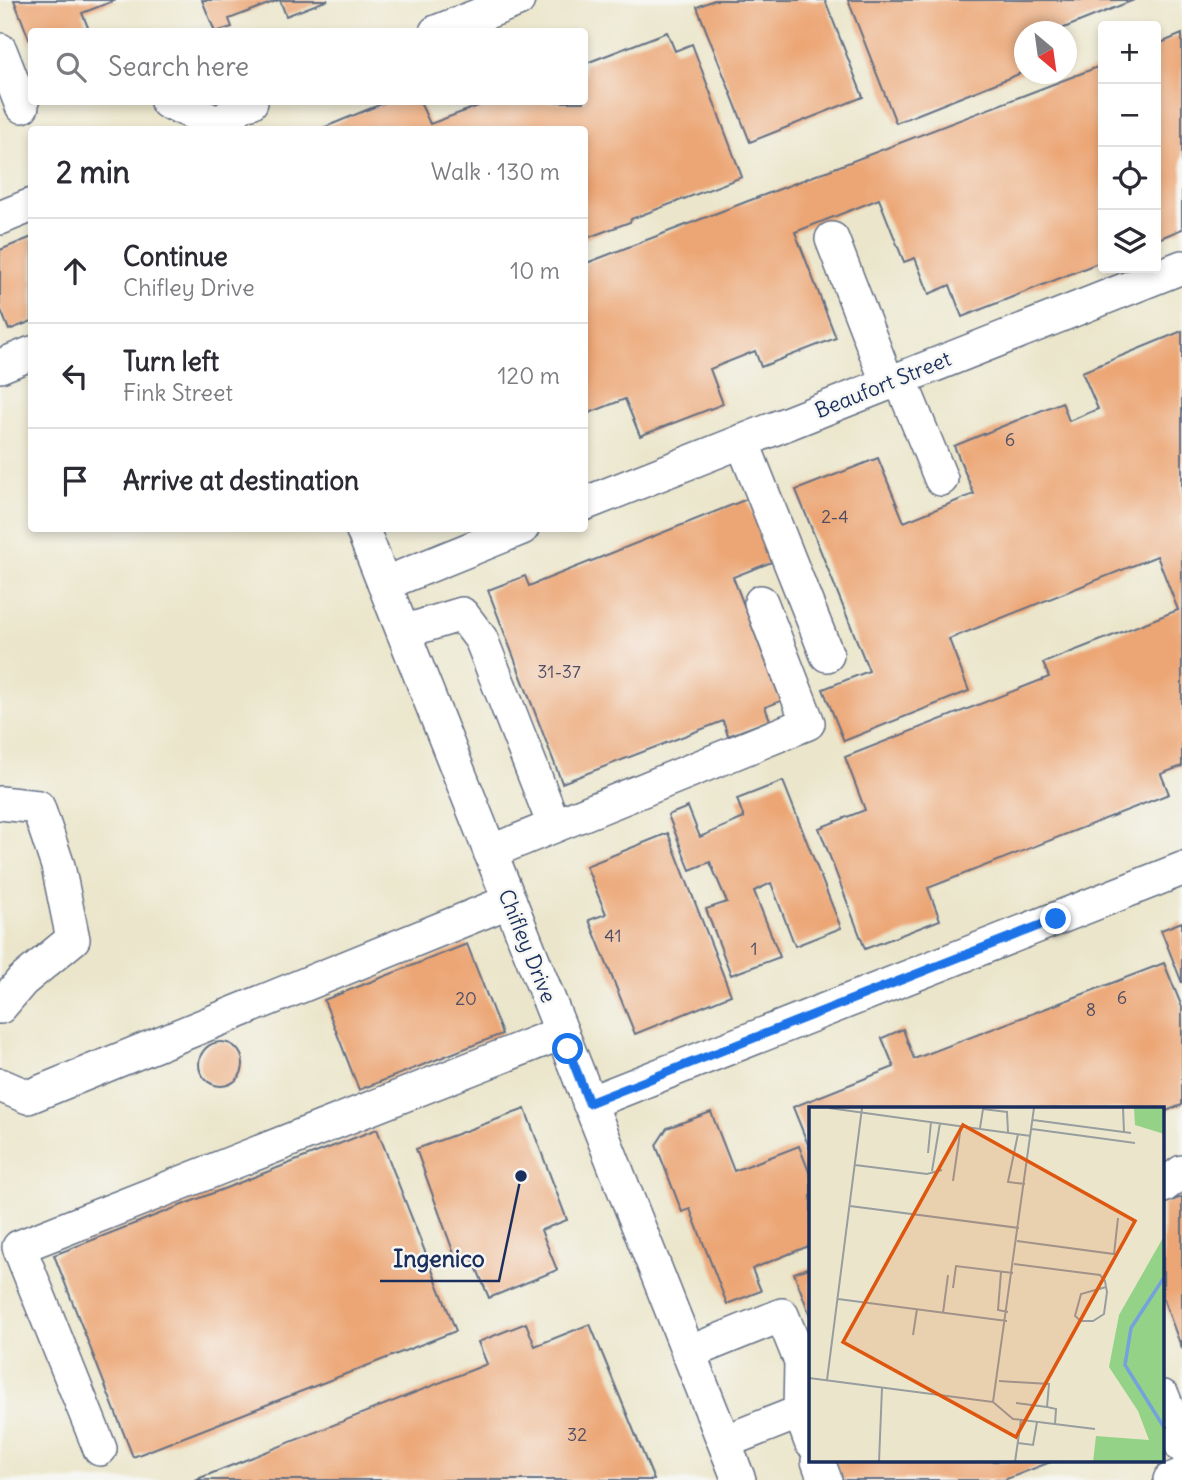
<!DOCTYPE html>
<meta charset="utf-8">
<style>
:root{--surface:#fff;--page:#f2f2f3;--text:#2b2b33;--muted:#7c7c81;--line:#e1e1e2}
body{margin:0;font-family:Delius,sans-serif;background:var(--page);color:var(--text)}
.controls{position:absolute;right:21px;top:21px;display:grid;overflow:hidden;border-radius:7px;box-shadow:0 4px 10px #0003}
.controls button{width:63px;height:63px;display:grid;place-items:center;padding:0;border:0;border-bottom:2px solid var(--line);background:var(--surface);color:var(--text);font:35px sans-serif}
.compass{position:absolute;left:1014px;top:21px;width:63px;height:63px;border-radius:50%;background:var(--surface);box-shadow:0 4px 10px #0003;rotate:151deg}
.stop{position:absolute;width:21px;height:21px;margin:-16px;border:5px solid #1a73e8;border-radius:50%;background:#fff}
.stop.end{background:#1a73e8;border-color:#fff;box-shadow:0 2px 7px #0008}
.list{margin:0;padding:0;list-style:none}
h2{display:flex;justify-content:space-between;align-items:center;height:91px;margin:0;padding:0 28px;font-size:30px}
h2 small{font-size:23px;font-weight:400;color:var(--muted)}
.list li{display:grid;grid-template-columns:46px 1fr auto;gap:21px;align-items:center;box-sizing:border-box;height:105px;padding:0 28px;border-top:2px solid var(--line)}
.list b{display:block;font-size:26px;white-space:nowrap}
.list p{margin:0;font-size:23px;white-space:nowrap;color:var(--muted)}
.list em{font-size:23px;font-style:normal;color:var(--muted)}
.icon{flex:none;width:38px;height:38px;fill:none;stroke:currentColor;stroke-width:2;stroke-linecap:round;stroke-linejoin:round}
.map{position:relative;flex:none;width:1182px;height:1480px;overflow:hidden}
.search{position:absolute;background:var(--surface);box-shadow:0 4px 10px #0003;left:28px;top:28px;width:560px;height:77px;display:flex;align-items:center;gap:18px;box-sizing:border-box;padding:0 24px;border-radius:7px;color:var(--muted);font-size:26px}
.panel{position:absolute;background:var(--surface);box-shadow:0 4px 10px #0003;left:28px;top:126px;width:560px;height:406px;border-radius:7px}
.map>svg:first-child{display:block}
</style>
<div class="map">
<svg width="1182" height="1480" viewBox="0 0 1182 1480">
<rect width="100%" height="100%" fill="#f6f6f2"/>
<filter id="ink" filterUnits="userSpaceOnUse"><feTurbulence type="fractalNoise" baseFrequency=".0143" numOctaves="2"/><feDisplacementMap in="SourceGraphic" scale="14" xChannelSelector="R" yChannelSelector="G"/><feConvolveMatrix kernelMatrix="1 2 1 2 8 2 1 2 1" color-interpolation-filters="sRGB"/></filter>
<filter id="wash" filterUnits="userSpaceOnUse"><feTurbulence type="fractalNoise" baseFrequency=".00686" numOctaves="4" result="noise"/><feDisplacementMap in="SourceGraphic" scale="28" xChannelSelector="R" yChannelSelector="G"/><feGaussianBlur stdDeviation="1.57" result="paint"/><feColorMatrix in="noise" values="0 0 0 0 0 0 0 0 0 0 0 0 0 0 0 0 0 1.4 0 .05"/><feComposite in="paint" operator="in"/></filter>
<g filter="url(#wash)">
<rect width="100%" height="100%" fill="#ebe6cb"/>
<g id="blocks">
<!-- building -->
<path fill="#eca675" d="M14 0H116L82 13 90 32H32L31 44Z
M202 0H279L229 19 232 27 215 32Z
M280 0H328L286 16Z
M714 0H825L863 97 750 142 697 7Z
M848 0H1134L1054 32H1024V72L896 123Z
M667 32 675 51 692 44 742 177 631 219 630 222 584 239V130H318L386 102H420L430 124 489 102H584V64Z
M1182 34V229L1156 240V45Z
M1103 65V261L962 317 950 285 929 294 915 258 904 262 879 199 795 232 836 338 761 367 755 351 710 369 723 404 640 436 625 399 584 415V264Z
M32 237V321L9 330 0 308V250Z
M1182 331V766L1161 774 1169 794 928 888 940 920 865 949 819 828 865 810 845 757 1049 677 1043 663 1178 610 1157 556 949 639 969 691 844 741 823 689 869 671 796 490 878 458 904 522 974 494 954 446 1062 402 1069 421 1098 409 1082 372Z
M747 499 772 562 733 577 781 701 765 707 770 720 728 736 723 721 562 783 488 590 525 576 529 586Z
M783 781 841 928 795 946 771 883 754 891 780 957 731 975 706 909 727 902 710 862 690 870 668 815 688 807 700 837 744 818 737 799Z
M668 833 731 995 635 1034 589 920 606 914 586 866Z
M1182 922V983L1161 930Z
M467 944 502 1034 359 1090 324 1000Z
M1164 963 1182 1007V1105L1163 1112V1109H811V1152L793 1107 894 1067 882 1038 903 1029 914 1059Z
M199 1064a22 22 0 1 1 44 0a22 22 0 1 1-44 0Z
M525 1109 567 1220 541 1230 557 1270 489 1298 472 1257 457 1262 416 1149Z
M711 1112 734 1171 799 1146 811 1177V1245L752 1269 761 1291 727 1304 690 1209 682 1212 656 1145 667 1128Z
M377 1129 456 1331 133 1457 54 1255Z
M1182 1197V1349L1163 1298V1204Z
M811 1267V1318L794 1273Z
M526 1323 535 1346 590 1324 654 1480H195L487 1364 478 1342Z
M834 1461H1053L1004 1480H842Z"/>
</g>
</g>
<g filter="url(#ink)">
<use href="#blocks" fill-opacity="0" stroke="#646f84" stroke-width="2"/>
<g fill="none" stroke-linecap="round" stroke-linejoin="round">
<!-- minor casing -->
<g stroke="#646f84" stroke-width="36">
<path id="minor" d="M436 32 518 0
M0 50 22 106
M167 102 220 124
M220 124 243 104 251 102
M0 218 32 205
M832 239 888 384
M0 366 32 353
M900 379 941 479
M742 441 827 655
M584 504 1182 267
M362 528 739 1480
M384 584 522 528
M403 632 462 614 481 639 554 825
M0 803 38 807 58 866 73 939 22 981 0 1007
M490 852 808 723 761 602
M0 1085 28 1097 510 901
M589 1103 1182 869
M1163 1186 1182 1172
M688 1353 782 1315 801 1362 800 1412 811 1442
M1163 1397 1182 1446
M724 1442 800 1412
M100 1449 19 1247 561 1033
M818 1461 825 1480
M1170 1480 1182 1475"/>
</g>
<!-- minor -->
<use href="#minor" stroke="#fff" stroke-width="33"/>
</g>
</g>
<g fill="none" stroke-linecap="round" stroke-linejoin="round" filter="url(#ink)">
<!-- route -->
<path stroke="#1a73e8" stroke-width="9" d="M568 1049 589 1103 1056 919"/>
</g>
<g text-anchor="middle" stroke-width="5" stroke-linejoin="round" paint-order="stroke">
<!-- number labels -->
<g font-size="18" fill="#4f4d64">
<text x="1010" y="446">6</text>
<text x="835" y="523">2-4</text>
<text x="559" y="678">31-37</text>
<text x="613" y="942">41</text>
<text x="754" y="955">1</text>
<text x="1122" y="1004">6</text>
<text x="466" y="1005">20</text>
<text x="1091" y="1016">8</text>
<text x="577" y="1441">32</text>
</g>
<!-- street labels -->
<g font-size="21" fill="#1b2f5e" stroke="#f6f6f2">
<text transform="translate(883 385) rotate(-22)" y="7">Beaufort Street</text>
<text transform="translate(527 946) rotate(68)" y="7">Chifley Drive</text>
</g>
</g>
<!-- overview -->
<g transform="translate(809 1107)">
<rect width="355" height="355" fill="#ebe6cb"/>
<path d="M325 1H355V27L326 18ZM355 129V355H284L287 329 340 333 329 304 300 260 310 208Z" fill="#94d288"/>
<path fill="none" stroke="#73a2dc" stroke-width="3.5" d="M356 169 322 221 316 258 356 322"/>
<path fill="none" stroke="#989d9f" stroke-width="2" d="M20 1 222 29M314 1 315 25M224 13 322 26M171 21 174 2 198 5 199 25M223 22 326 36M209 27 199 75 216 77M119 46 122 15M46 58 118 67 133 63M123 64 131 16M144 74 152 19M41 99 210 121M208 134 305 147 309 111M205 157 291 168 296 174 297 180 298 185 295 207 284 214H272L266 209 272 187 297 180M192 165 189 203 199 205M144 181 147 159 204 166M29 192 198 214M134 206 139 168M104 228 108 202M0 271 184 295M18 273 53 1M190 274 240 277 238 300 247 302 246 317M184 295 225 1M184 295 204 312 286 322M207 296 238 300M209 336 224 338 228 315M70 355 73 281M206 355 212 313"/>
<path fill="#de5710" fill-opacity="0.15" stroke="#de5710" stroke-width="3.5" d="M154 18 326 114 207 330 34 235Z"/>
<rect width="355" height="355" fill="none" stroke="#1b2f5e" stroke-width="3.5"/>
</g>
<!-- callouts -->
<path fill="none" stroke="#1b2f5e" stroke-width="2.5" d="M521 1176L499 1281H380"/>
<circle fill="#1b2f5e" stroke="#f6f6f2" stroke-width="2.5" cx="521" cy="1176" r="7"/>
<g font-size="23" text-anchor="middle" font-weight="bold" fill="#1b2f5e" stroke="#f6f6f2" stroke-width="5" stroke-linejoin="round" paint-order="stroke">
<text x="439" y="1267">Ingenico</text>
</g>
</svg>
<div class="controls">
<button>+</button>
<button>−</button>
<button><svg class="icon" aria-label="locate" viewBox="0 0 24 24"><circle cx="12" cy="12" r="6"/><path d="M12 2v4M12 18v4M2 12h4M18 12h4"/></svg></button>
<button><svg class="icon" aria-label="layers" viewBox="0 0 24 24"><path d="M12 4l9 5-9 5-9-5zM3 14l9 5 9-5"/></svg></button>
</div>
<svg class="compass" viewBox="-18 -18 36 36"><path d="M0-13l5 13h-10z" fill="#e53935"/><path d="M0 13l5-13h-10z" fill="#7c7c81"/></svg>
<div class="stop" style="left:568px;top:1049px"></div>
<div class="stop end" style="left:1056px;top:919px"></div>
<div class="search"><svg class="icon" aria-label="search" viewBox="0 0 24 24"><circle cx="10" cy="10" r="6"/><path d="M15 15l6 6"/></svg>Search here</div>
<section class="panel">
<h2>2 min<small>Walk · 130 m</small></h2>
<ul class="list">
<li><svg class="icon" aria-label="ahead" viewBox="0 0 24 24"><path d="M12 20V5M6 11l6-6 6 6"/></svg><div><b>Continue</b><p>Chifley Drive</p></div><em>10 m</em></li>
<li><svg class="icon" aria-label="left" viewBox="0 0 24 24"><path d="M17 20v-9H6M10 6l-5 5 5 5"/></svg><div><b>Turn left</b><p>Fink Street</p></div><em>120 m</em></li>
<li><svg class="icon" aria-label="arrive" viewBox="0 0 24 24"><path d="M6 21V4h12l-3 4 3 4H6"/></svg><div><b>Arrive at destination</b></div></li>
</ul>
</section>
</div>
